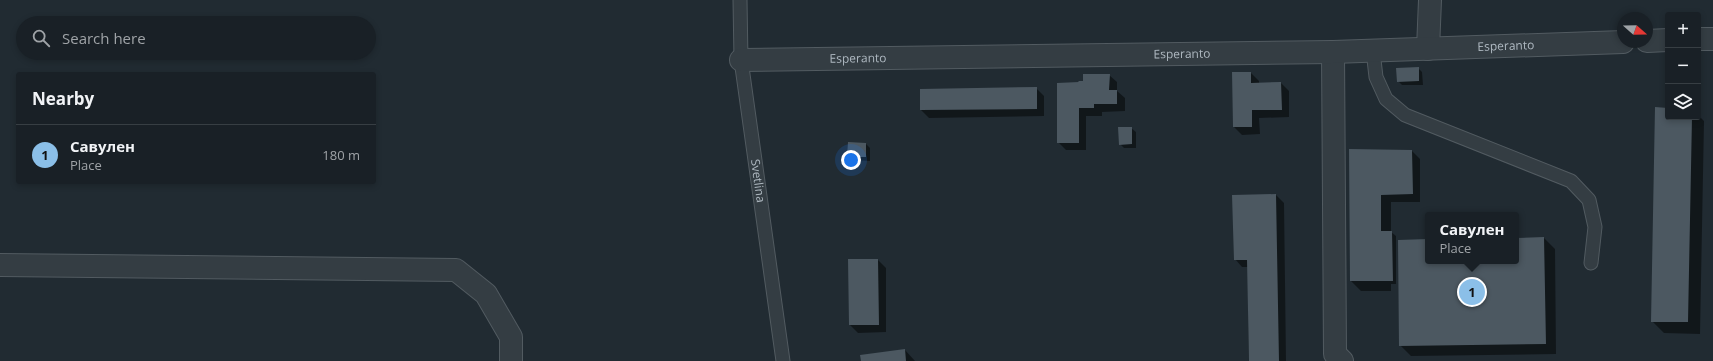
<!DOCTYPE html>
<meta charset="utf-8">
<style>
:root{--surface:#192026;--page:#22282e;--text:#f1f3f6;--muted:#9fa3a7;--line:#373e43;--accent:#8bbfe8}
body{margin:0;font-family:"Open Sans",sans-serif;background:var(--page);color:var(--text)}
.controls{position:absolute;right:12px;top:12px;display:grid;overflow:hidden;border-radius:4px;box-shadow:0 2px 6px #0003}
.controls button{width:36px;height:36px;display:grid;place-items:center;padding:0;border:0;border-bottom:1px solid var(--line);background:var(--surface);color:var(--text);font:20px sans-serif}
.compass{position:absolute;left:1617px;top:12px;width:36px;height:36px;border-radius:50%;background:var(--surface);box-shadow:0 2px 6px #0003;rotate:110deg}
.you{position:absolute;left:851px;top:160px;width:14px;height:14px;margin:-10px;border:3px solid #fff;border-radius:50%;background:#1a73e8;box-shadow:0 0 0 6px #1a73e833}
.badge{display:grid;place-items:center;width:26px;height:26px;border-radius:50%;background:var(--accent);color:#111;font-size:13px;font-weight:700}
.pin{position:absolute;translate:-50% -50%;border:2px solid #fff;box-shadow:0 1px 4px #0006}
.popup{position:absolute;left:1425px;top:212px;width:94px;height:52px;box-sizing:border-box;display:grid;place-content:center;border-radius:4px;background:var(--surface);filter:drop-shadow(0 1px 3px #0005);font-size:13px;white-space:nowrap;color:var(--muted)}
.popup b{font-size:15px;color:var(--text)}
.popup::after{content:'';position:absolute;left:50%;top:100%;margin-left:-8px;border:8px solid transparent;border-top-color:var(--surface)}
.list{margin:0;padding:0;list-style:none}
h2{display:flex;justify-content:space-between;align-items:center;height:52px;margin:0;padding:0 16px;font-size:17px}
h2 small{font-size:13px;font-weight:400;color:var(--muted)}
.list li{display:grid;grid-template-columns:26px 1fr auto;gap:12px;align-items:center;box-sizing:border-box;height:60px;padding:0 16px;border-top:1px solid var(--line)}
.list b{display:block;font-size:15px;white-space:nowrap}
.list p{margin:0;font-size:13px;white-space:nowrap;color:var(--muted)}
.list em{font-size:13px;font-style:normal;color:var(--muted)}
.icon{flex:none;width:22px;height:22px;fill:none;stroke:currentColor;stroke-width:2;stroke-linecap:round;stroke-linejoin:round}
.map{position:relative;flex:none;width:1713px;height:361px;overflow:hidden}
.search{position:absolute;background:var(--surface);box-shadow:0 2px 6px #0003;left:16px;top:16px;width:360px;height:44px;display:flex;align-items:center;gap:10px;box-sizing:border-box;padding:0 14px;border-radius:22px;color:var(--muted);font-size:15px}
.panel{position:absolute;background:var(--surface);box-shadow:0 2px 6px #0003;left:16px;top:72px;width:360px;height:112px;border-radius:4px}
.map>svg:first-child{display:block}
</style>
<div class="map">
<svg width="1713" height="361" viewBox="0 0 1713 361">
<rect width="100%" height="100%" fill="#212b32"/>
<!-- shadow -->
<path fill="#0007" d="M1418 68 1422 72 1423 85H1402L1398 81Z
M1251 73 1259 81V83H1281L1289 91V117L1259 118 1260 134 1242 135 1234 127Z
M1109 75 1117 82V91L1125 98V111L1102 112V116H1086V150H1066L1058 142 1084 82Z
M1036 88 1044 96V116L929 118 921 110Z
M1668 109V117H1698V115L1704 121 1700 334 1664 333 1652 321Z
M1131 128 1136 132V148H1124L1120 144Z
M849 143 866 144 870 148V161L852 160 848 156Z
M1350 150 1412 151 1420 159V202H1391V232L1396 236V284H1391V291H1361L1351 281Z
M1276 195 1284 203 1286 361H1249L1248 267H1242L1235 259Z
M1544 238 1555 249 1556 354 1411 356 1400 345 1428 240V261H1516V239Z
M849 260H878L886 268V332L858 333 850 325Z
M905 350 915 361H862Z"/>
<!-- building -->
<path fill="#4c5861" d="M1419 67V81L1397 82 1396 68Z
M1232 72H1251V83L1281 82 1282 110H1252V127H1233Z
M1083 74H1110L1109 90H1117V104H1094V108H1079V143H1057V83L1079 82 1078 81H1083Z
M1037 87V109L920 110V89Z
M1655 107 1668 108V117H1692L1688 322H1651Z
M1118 127H1132V144L1119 145Z
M848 142 866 143V157H847Z
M1349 149 1412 150 1413 194 1381 195V231H1392L1393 281H1350Z
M1276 194 1279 361H1249L1247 260H1234L1232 195Z
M1544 237 1546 344 1399 346 1398 240 1428 239V261H1516V238Z
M848 259H878L879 325H849Z
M905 349 906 361H861L860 355Z"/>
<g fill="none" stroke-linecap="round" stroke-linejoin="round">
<!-- lane casing -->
<g stroke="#525b61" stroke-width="15">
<g id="lane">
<path id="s1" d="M740 0 741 60 783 361"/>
<path d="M1373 51 1376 77 1386 99 1405 115 1571 181 1589 200 1595 227 1591 263"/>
</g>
</g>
<!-- street casing -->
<g stroke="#525b61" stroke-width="24">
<g id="street">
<path d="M1698 39H1713"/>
<path d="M1647 41 1668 40"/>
<path d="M1428 49 1430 0"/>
<path d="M1333 52 1335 354 1342 361"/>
<path id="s2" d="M741 60 1333 52 1623 42"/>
<path d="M0 265 456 270 486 294 511 337V361"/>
</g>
</g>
<!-- lane -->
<use href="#lane" stroke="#343d43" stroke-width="13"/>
<!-- street -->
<use href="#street" stroke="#343d43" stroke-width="22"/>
</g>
<g text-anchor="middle" stroke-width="3" stroke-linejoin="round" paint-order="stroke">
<!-- street labels -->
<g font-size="12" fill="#aeb8c0" stroke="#1a2228">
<text dy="4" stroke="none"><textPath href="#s2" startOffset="765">Esperanto</textPath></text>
<text dy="4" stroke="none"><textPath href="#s2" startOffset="441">Esperanto</textPath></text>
<text dy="4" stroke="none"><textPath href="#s2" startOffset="117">Esperanto</textPath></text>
<text dy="4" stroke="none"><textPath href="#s1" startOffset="182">Svetlina</textPath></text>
</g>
</g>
</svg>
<div class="controls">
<button>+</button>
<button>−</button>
<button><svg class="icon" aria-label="layers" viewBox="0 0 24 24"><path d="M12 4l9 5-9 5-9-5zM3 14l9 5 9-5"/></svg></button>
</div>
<svg class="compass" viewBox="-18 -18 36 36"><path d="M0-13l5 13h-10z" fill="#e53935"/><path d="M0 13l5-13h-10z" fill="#9fa3a7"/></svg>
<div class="you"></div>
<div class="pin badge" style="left:1472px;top:292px">1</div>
<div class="popup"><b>Савулен</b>Place</div>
<div class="search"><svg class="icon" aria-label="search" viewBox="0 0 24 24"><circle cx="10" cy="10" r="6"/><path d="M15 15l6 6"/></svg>Search here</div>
<section class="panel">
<h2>Nearby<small></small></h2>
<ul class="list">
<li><span class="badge">1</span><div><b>Савулен</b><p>Place</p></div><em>180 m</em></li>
</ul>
</section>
</div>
